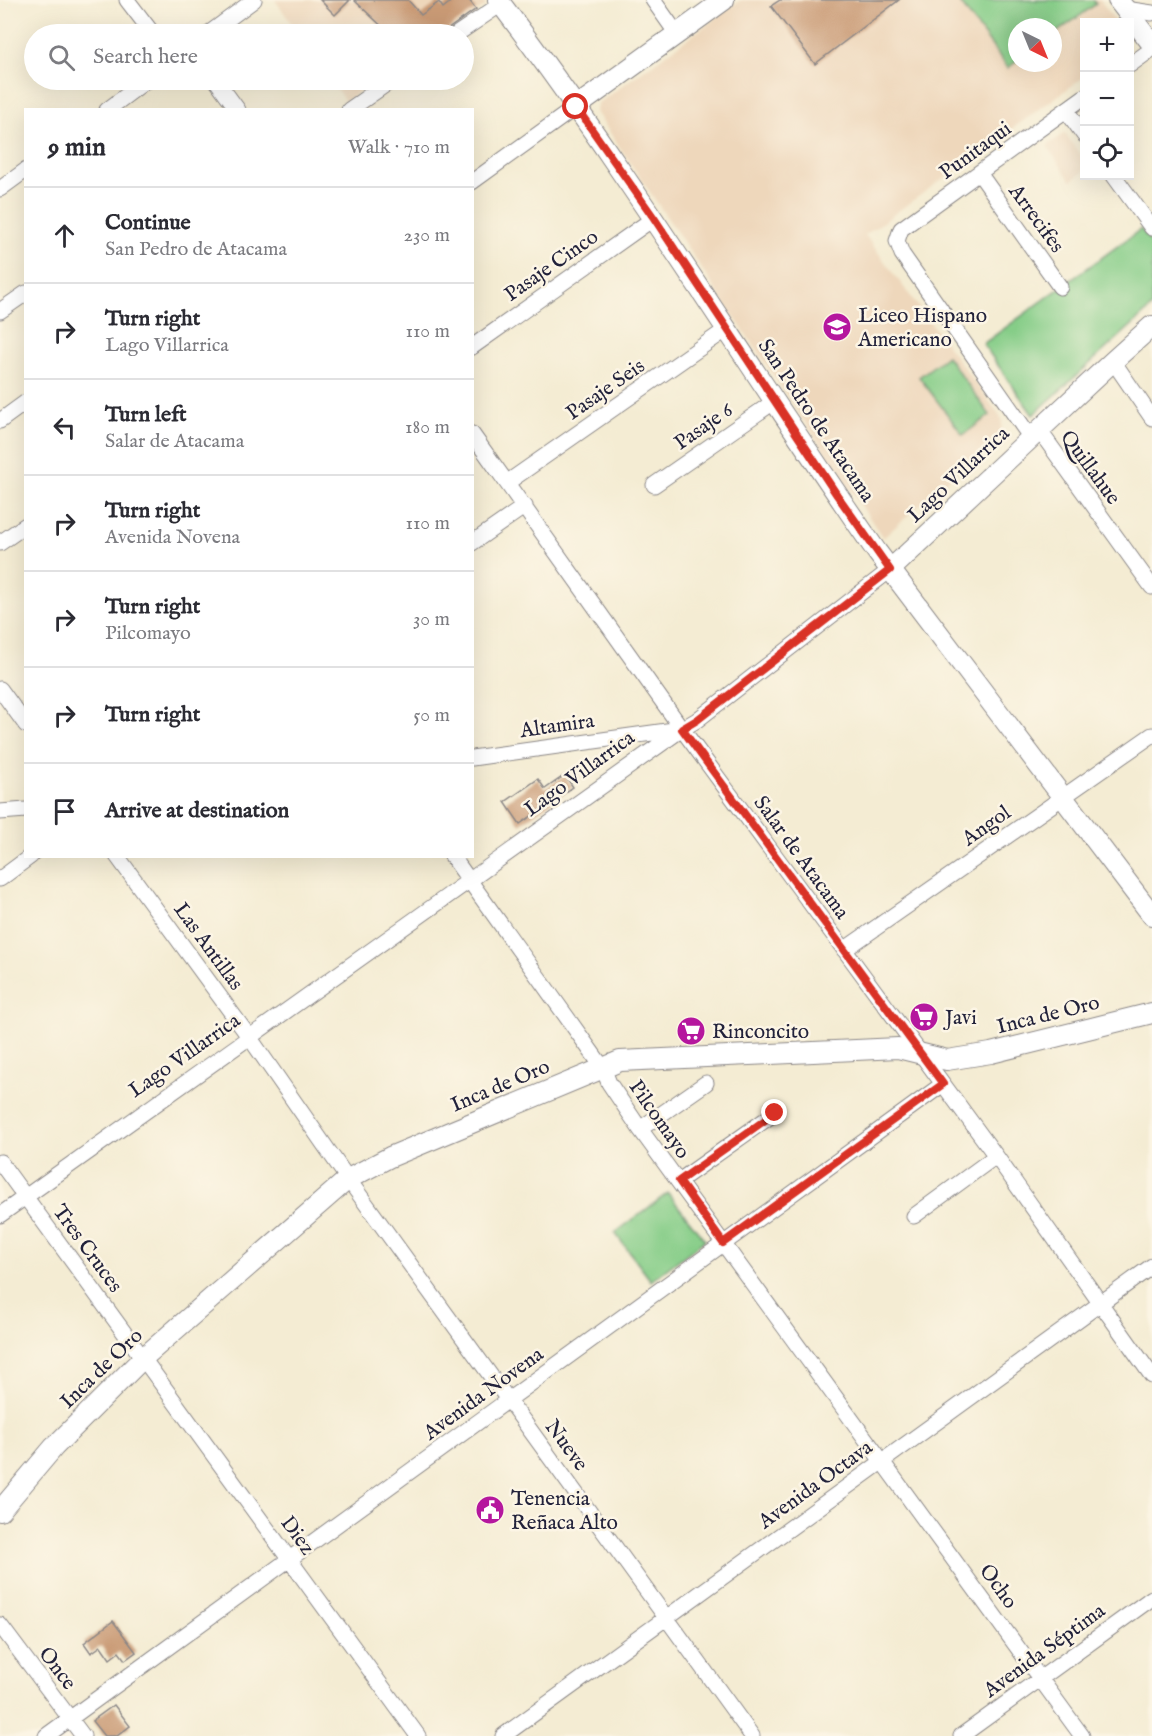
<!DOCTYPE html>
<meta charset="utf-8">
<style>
:root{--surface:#fff;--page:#f2f2f3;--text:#2b2b33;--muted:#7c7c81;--line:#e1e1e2}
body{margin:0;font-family:"IM FELL English",serif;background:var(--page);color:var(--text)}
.controls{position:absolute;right:18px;top:18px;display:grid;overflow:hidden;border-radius:0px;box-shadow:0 6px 24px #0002}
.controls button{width:54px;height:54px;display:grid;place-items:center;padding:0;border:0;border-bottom:2px solid var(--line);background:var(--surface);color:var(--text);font:30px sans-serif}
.compass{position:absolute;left:1008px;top:18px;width:54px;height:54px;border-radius:50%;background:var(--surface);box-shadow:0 6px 24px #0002;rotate:137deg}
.stop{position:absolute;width:18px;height:18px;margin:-14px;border:4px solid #d93025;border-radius:50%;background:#fff}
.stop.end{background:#d93025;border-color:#fff;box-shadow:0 2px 6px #0008}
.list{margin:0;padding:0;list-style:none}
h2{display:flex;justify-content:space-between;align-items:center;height:78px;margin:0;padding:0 24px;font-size:26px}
h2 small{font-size:20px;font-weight:400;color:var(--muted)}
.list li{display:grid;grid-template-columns:39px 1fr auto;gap:18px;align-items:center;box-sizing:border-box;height:96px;padding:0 24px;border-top:2px solid var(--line)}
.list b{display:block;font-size:22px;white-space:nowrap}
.list p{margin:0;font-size:20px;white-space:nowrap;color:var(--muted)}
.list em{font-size:20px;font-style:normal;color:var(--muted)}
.icon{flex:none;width:33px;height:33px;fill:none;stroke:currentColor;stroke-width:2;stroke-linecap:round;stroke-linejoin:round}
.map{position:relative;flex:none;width:1152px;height:1736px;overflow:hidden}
.search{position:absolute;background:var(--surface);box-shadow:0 6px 24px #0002;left:24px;top:24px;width:450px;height:66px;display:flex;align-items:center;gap:15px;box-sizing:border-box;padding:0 21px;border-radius:33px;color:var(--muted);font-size:22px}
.panel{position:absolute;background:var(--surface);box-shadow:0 6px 24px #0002;left:24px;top:108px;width:450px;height:750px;border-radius:0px}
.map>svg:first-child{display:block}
</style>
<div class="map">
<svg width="1152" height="1736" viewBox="0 0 1152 1736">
<rect width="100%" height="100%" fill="#fcf5e5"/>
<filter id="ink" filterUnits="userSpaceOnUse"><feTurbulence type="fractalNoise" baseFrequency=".0167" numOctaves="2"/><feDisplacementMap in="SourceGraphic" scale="12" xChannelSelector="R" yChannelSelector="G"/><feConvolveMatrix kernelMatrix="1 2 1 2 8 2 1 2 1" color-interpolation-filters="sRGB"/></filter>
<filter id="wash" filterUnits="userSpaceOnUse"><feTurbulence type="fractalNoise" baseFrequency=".008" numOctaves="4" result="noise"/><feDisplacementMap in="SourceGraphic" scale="24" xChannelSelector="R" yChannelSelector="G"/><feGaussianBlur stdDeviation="1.35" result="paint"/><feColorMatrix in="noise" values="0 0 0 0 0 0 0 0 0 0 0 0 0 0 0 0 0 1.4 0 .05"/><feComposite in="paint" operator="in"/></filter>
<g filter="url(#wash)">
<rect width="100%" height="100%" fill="#f4ecd3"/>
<!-- built -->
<path fill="#eed7bb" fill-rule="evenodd" d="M275 0H481L486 6 444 34H299Z
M741 0H1100L1116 22H1084V77L865 235 1002 419 1001 432 883 538 596 112 597 104ZM1017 27H1053V63H1017Z
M330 80H378L345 101Z
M1065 133 1084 160V171L1071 181 1047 146Z"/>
<!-- green -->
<path fill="#86cd88" stroke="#547862" stroke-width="1.5" d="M958 0H1093L1096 4 1053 35V27H1017V61L1008 68Z
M1141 229 1152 244V307L1033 415 983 344Z
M947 356 990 415 963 435 919 377Z
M668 1193 705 1240 651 1281 615 1233Z"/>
<g id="blocks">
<!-- building -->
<path fill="#c99a74" d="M320 0H350L335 15Z
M354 0H408L421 15 439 2 443 8 453 0H469L476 9 441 34H390Z
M780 0H899L815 64 771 6Z
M565 775 573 787 520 824 505 802 538 779 545 789Z
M113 1621 136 1652 125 1660 119 1652 110 1659 101 1646 91 1653 84 1643Z
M114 1705 130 1726 117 1736H104L92 1721Z"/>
</g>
</g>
<g filter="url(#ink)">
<use href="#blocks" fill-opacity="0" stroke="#8b8787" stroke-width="1.5"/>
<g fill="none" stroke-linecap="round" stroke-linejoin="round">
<!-- minor casing -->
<g stroke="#8b8787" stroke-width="17">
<path id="minor" d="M127 0 153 34
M653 0 677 34
M1125 9 1152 13
M208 34 254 0
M457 34 501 4
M1130 65 1152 49
M216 80 238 110
M107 110 147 80
M349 110 392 80
M1066 110 1084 135
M979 173 1060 287
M1114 176 1152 228
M472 182 576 107
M0 189 26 170
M0 311 26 293
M472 347 654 218
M1113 361 1152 418
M0 421 26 402
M1039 430 1152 587
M472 434 682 729 996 1156 1152 1376
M1031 438 902 254 897 241 901 229 1084 97
M508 482 727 329
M654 485 775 401
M0 543 26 525
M472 543 525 506
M0 689 26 725
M472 758 681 729
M0 812 26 810
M117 856 250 1038 348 1179 752 1736
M452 856 603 1068 609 1083 640 1129 1082 1736
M0 879 31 856
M844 950 1152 735
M640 1129 706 1083
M0 1162 418 1736
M679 1181 775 1113
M0 1215 682 729 697 720 890 570
M914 1216 996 1156
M0 1625 83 1736
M46 1736 943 1084
M503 1736 1152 1266
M961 1736 1152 1598"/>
</g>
<!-- tertiary casing -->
<g stroke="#8b8787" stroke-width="22">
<path id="tertiary" d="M498 0C633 178 749 369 877 552L1152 915
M1118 0 1152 44
M576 107 724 0
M890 570 1113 361 1152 326
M0 1511 54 1447 143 1358 348 1179 390 1157 620 1061 898 1048 947 1060 991 1053 1152 1013"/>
</g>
<!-- minor -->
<use href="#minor" stroke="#fff" stroke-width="15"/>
<!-- tertiary -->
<use href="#tertiary" stroke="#fff" stroke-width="20"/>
</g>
</g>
<g fill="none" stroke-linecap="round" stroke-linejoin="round" filter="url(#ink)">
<!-- route -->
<path stroke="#d93025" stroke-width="8" d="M576 107 654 218 837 495 890 570 697 720 682 729 943 1084 723 1243 679 1181 775 1113"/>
</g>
<!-- icons -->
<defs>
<g id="school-disc" transform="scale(1.5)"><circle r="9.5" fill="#b5179e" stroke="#fcf5e5"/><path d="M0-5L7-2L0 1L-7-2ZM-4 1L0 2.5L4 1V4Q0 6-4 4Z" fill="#fff"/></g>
<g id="supermarket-disc" transform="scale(1.5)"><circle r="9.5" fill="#b5179e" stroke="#fcf5e5"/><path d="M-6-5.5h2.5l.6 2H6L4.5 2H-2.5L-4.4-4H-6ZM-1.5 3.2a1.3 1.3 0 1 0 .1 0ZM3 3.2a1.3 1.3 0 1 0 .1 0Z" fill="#fff"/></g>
<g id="civic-disc" transform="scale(1.5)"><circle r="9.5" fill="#b5179e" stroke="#fcf5e5"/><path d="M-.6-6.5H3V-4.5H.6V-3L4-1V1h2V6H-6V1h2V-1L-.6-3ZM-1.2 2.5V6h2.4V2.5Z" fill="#fff"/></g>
</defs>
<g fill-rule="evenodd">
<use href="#school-disc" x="837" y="327"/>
<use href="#supermarket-disc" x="924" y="1017"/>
<use href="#supermarket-disc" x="691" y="1031"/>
<use href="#civic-disc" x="490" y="1510"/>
</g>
<g text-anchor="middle" stroke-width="5" stroke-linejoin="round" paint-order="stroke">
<!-- street labels -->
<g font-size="21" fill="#22223b" stroke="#fcf5e5">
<text transform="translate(975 150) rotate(-36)" y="7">Punitaqui</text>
<text transform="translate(1037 218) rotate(54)" y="7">Arrecifes</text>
<text transform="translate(551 265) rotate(-35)" y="7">Pasaje Cinco</text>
<text transform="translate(605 389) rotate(-35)" y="7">Pasaje Seis</text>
<text transform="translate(817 420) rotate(56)" y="7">San Pedro de Atacama</text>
<text transform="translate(703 426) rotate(-35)" y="7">Pasaje 6</text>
<text transform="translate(1091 467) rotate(54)" y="7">Quillahue</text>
<text transform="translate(958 474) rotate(-43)" y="7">Lago Villarrica</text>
<text transform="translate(557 725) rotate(-8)" y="7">Altamira</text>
<text transform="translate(579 773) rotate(-36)" y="7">Lago Villarrica</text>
<text transform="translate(986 825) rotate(-35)" y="7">Angol</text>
<text transform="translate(802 857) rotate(54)" y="7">Salar de Atacama</text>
<text transform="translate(209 946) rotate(54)" y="7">Las Antillas</text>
<text transform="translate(1048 1014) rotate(-14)" y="7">Inca de Oro</text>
<text transform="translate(184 1055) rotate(-35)" y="7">Lago Villarrica</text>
<text transform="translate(500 1085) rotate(-23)" y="7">Inca de Oro</text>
<text transform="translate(660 1119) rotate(55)" y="7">Pilcomayo</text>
<text transform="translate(88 1248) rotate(54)" y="7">Tres Cruces</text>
<text transform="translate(101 1368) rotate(-44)" y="7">Inca de Oro</text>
<text transform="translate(483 1393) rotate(-36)" y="7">Avenida Novena</text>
<text transform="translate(567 1445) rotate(54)" y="7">Nueve</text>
<text transform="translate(815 1484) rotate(-36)" y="7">Avenida Octava</text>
<text transform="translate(298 1535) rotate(54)" y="7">Diez</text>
<text transform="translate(999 1586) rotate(54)" y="7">Ocho</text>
<text transform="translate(1044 1650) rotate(-36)" y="7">Avenida Séptima</text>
<text transform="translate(58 1668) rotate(53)" y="7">Once</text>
</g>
<!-- poi labels -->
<g font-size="21" fill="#22223b" stroke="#fcf5e5" text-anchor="start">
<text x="858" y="322">Liceo Hispano<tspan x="858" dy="24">Americano</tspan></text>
<text x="945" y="1024">Javi</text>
<text x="712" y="1038">Rinconcito</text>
<text x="511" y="1505">Tenencia<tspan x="511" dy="24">Reñaca Alto</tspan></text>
</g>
</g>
</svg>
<div class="controls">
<button>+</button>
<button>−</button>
<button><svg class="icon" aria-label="locate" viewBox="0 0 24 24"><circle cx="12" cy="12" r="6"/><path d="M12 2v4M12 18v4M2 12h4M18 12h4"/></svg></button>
</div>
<svg class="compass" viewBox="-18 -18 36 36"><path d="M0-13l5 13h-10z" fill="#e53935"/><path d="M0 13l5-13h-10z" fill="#7c7c81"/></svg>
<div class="stop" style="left:576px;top:107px"></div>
<div class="stop end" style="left:775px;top:1113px"></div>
<div class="search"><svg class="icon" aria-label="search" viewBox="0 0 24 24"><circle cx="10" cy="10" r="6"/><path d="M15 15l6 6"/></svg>Search here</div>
<section class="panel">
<h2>9 min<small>Walk · 710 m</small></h2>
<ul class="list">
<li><svg class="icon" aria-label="ahead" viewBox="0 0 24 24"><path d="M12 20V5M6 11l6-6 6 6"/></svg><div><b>Continue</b><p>San Pedro de Atacama</p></div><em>230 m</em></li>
<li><svg class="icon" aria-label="right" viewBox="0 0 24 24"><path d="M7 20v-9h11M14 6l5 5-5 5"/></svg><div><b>Turn right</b><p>Lago Villarrica</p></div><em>110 m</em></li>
<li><svg class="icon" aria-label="left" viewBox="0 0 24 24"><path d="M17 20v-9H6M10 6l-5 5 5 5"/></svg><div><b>Turn left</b><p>Salar de Atacama</p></div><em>180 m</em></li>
<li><svg class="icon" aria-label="right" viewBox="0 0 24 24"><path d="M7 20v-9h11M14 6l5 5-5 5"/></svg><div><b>Turn right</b><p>Avenida Novena</p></div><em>110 m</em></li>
<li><svg class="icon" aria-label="right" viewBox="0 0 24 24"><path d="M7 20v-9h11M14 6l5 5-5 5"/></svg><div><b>Turn right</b><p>Pilcomayo</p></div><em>30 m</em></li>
<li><svg class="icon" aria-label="right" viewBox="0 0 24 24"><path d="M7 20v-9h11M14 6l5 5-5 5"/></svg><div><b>Turn right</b></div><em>50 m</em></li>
<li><svg class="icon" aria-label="arrive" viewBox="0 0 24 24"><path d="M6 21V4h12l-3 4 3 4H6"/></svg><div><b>Arrive at destination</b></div></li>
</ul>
</section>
</div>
